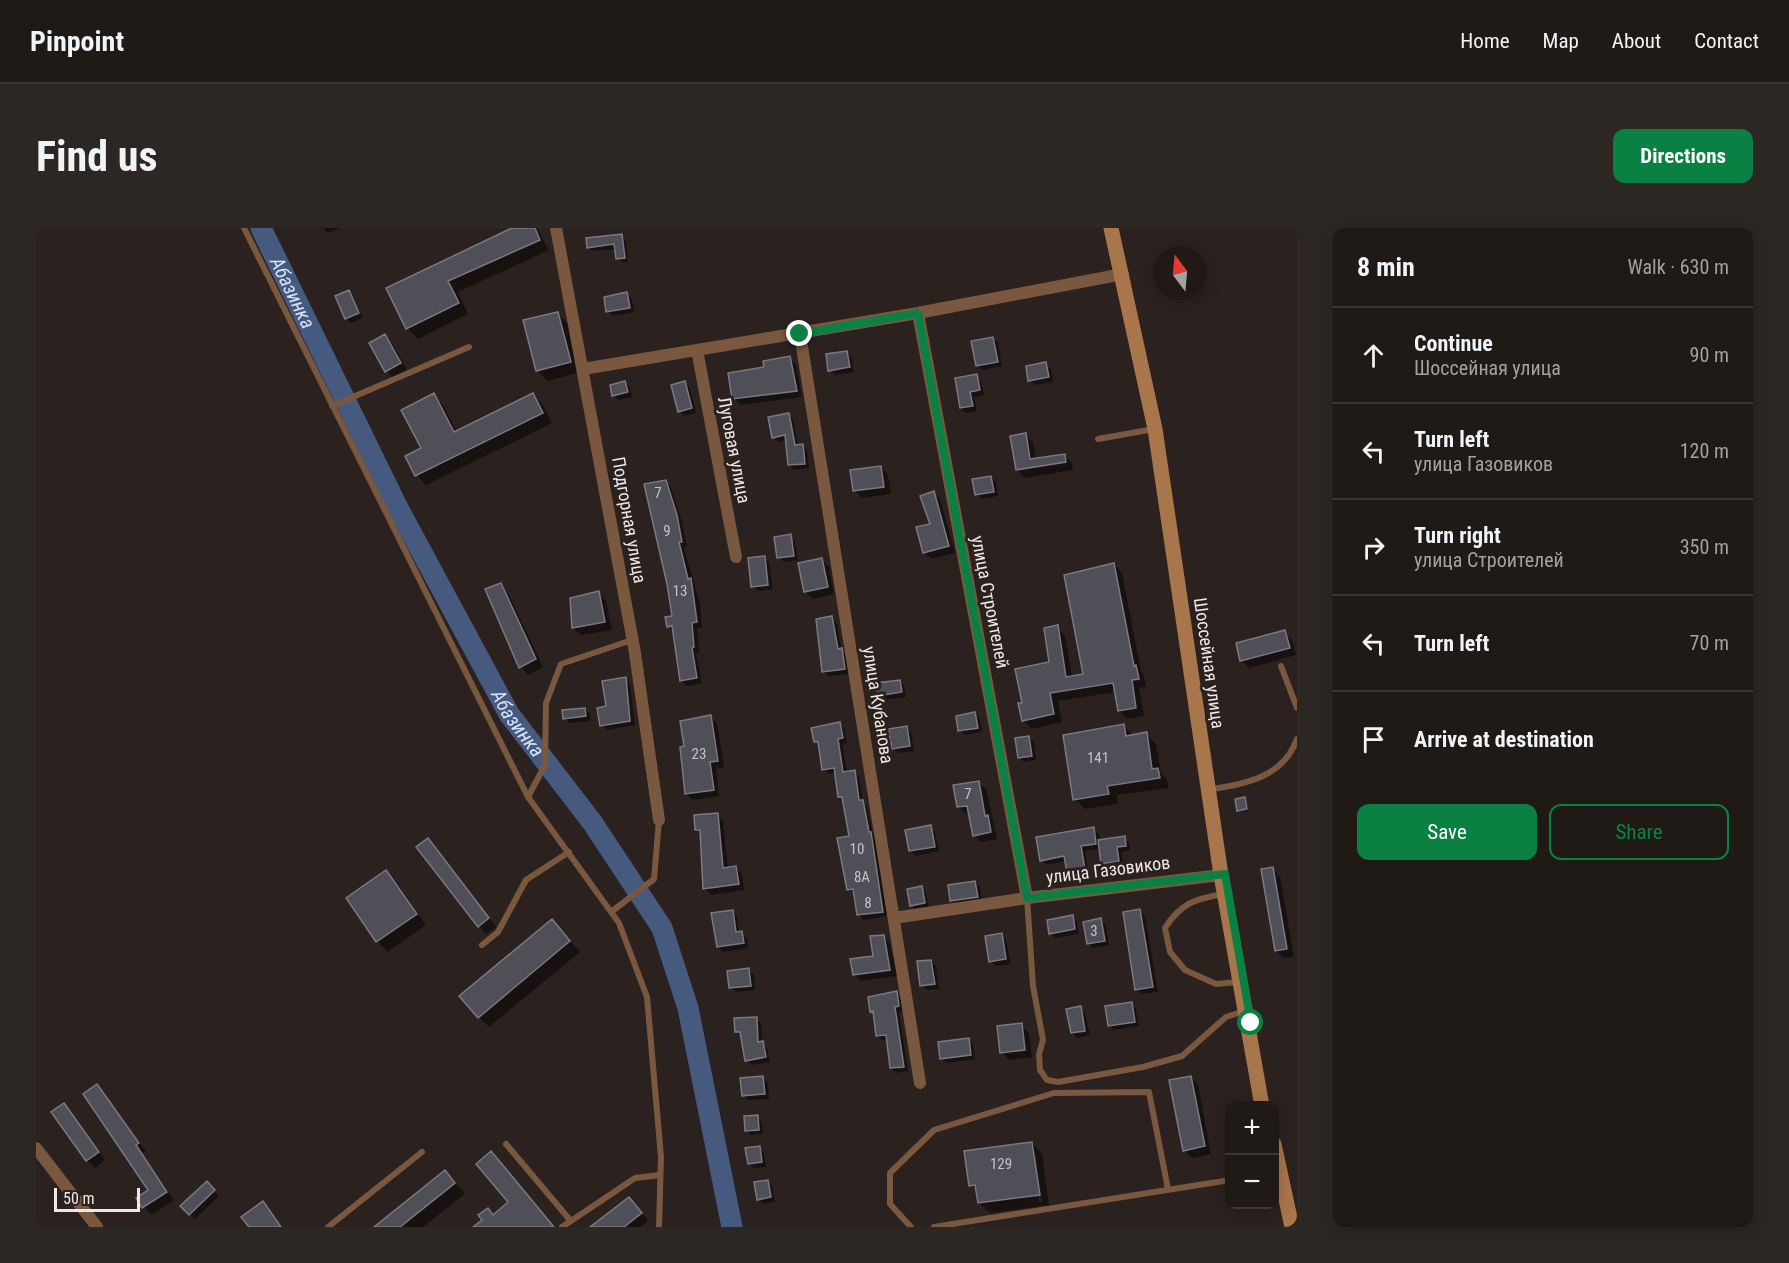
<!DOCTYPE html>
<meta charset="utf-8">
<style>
:root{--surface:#201a17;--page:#2d2724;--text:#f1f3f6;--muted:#a2a1a1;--line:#3d3836;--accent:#0b8043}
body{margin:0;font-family:"Roboto Condensed",sans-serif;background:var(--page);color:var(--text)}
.controls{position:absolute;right:18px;bottom:18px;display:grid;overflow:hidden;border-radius:12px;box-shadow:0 3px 15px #0003}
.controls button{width:54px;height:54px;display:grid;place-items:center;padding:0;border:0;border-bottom:2px solid var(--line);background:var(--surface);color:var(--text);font:30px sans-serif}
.compass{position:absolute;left:1117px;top:18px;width:54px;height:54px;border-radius:50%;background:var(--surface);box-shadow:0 3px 15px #0003;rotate:344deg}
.scale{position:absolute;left:18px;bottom:15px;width:86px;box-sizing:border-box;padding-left:6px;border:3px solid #efe9e6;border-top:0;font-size:16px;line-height:21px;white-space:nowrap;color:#efe9e6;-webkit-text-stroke:4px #2b221f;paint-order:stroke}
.stop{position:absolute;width:18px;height:18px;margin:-14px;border:4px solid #0b8043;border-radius:50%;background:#fff}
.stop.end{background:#0b8043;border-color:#fff;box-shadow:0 2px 6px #0008}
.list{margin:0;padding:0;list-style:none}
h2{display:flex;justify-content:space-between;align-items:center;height:78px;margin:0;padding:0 24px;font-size:26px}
h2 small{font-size:20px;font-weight:400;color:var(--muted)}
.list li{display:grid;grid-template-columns:39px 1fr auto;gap:18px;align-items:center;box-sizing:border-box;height:96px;padding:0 24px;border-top:2px solid var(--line)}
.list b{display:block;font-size:22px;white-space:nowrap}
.list p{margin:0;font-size:20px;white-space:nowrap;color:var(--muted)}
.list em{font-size:20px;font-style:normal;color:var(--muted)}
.actions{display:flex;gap:12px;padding:18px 24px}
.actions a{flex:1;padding:14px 0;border:2px solid var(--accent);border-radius:12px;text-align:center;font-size:21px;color:var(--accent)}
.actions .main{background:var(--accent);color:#fff}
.icon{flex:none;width:33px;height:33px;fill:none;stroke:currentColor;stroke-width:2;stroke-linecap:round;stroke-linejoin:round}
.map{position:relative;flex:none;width:1261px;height:999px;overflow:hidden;border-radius:12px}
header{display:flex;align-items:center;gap:36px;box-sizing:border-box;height:84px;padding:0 30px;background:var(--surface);border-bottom:2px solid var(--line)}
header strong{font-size:28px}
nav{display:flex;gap:33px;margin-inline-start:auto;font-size:21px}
.intro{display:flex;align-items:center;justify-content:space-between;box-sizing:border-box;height:144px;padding:0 36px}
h1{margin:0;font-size:42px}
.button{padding:15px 27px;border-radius:12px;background:var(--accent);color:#fff;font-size:21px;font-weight:700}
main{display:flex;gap:36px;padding:0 36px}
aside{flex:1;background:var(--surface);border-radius:12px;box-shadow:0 3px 15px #0003}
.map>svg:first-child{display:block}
</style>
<header>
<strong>Pinpoint</strong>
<nav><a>Home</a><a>Map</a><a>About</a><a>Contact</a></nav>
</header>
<div class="intro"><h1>Find us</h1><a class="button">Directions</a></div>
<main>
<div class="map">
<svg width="1261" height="999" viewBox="0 0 1261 999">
<rect width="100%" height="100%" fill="#2b221f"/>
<!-- shadow -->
<path fill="#0007" fill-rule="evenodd" d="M287 0H304L292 5Z
M481 0H501L513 22 422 64 432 86 382 111 371 100 352 60Z
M585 8 590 12 592 34H586L581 30 580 21 557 23 552 19Z
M313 64 327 90 315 95 310 90Z
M591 66 596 71 598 84 577 88 572 84Z
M521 85 532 96 544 144 512 153 501 142Z
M349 108 357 116 372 144 358 151 351 143 335 116Z
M957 110 962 115 966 138 946 142 941 137Z
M811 125 816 130 818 144 799 147 794 142Z
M753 130 760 137 766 169 705 177 698 170Z
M1010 136 1015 141 1017 154 999 157 994 152Z
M940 148 945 153 948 167 938 169 941 183 930 185 925 180Z
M589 155 594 160 596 169 583 172 578 167Z
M649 155 654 160 660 185 648 188 644 183Z
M397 167 407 177 421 204 497 167 507 177 516 195 390 257 381 247Z
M752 186 757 191 762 218 766 217 771 222 773 240 758 242 753 237 751 212 743 214 738 209Z
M989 207 997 214 1000 232 1028 227 1036 235 1037 242 989 250 981 242Z
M845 239 852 247 855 266 826 270 819 262Z
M955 249 960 254 962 268 945 271 940 266Z
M630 253 635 259 646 294 651 319 648 320 664 376 666 399 661 400 663 425H660L666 455 651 458 645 452 638 404 632 398 637 389Z
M897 264 904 271 919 325 895 331 888 324 896 297Z
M754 308 759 313 762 332 748 334 743 329Z
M728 330 733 334 737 361 722 363 717 358Z
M785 331 793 339 798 366 777 371 769 363Z
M1078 336 1086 345 1105 443 1108 447 1110 459 1103 460 1108 488 1091 491 1083 482 1080 464 1022 473 1026 494 996 501 987 492V476L1015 435 1021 399 1029 408 1036 449 1049 447Z
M465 357 472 365 507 439 492 447 485 439 451 362Z
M563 365 570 373 576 402 545 407 537 400Z
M796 390 801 395 805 421 810 427 813 446 792 448 787 443Z
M1248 404 1256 412 1260 427 1213 440 1205 432Z
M589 451 594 456 599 497 571 502 566 497Z
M864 453 868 458 870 469 848 472 843 467Z
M549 481 554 486V493L533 495 529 490Z
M939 486 944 491 946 504 929 507 924 502Z
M674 489 681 495 688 539 680 540 683 568 657 572 650 566 649 519Z
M803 495 808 500 811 515 806 516 811 545 819 544 823 549 827 574 831 578 837 607 840 610 851 688 828 692 823 687 820 666 813 662 815 609 808 573 803 568 800 545 793 546 788 541 784 518 779 514Z
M1088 498 1098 508 1110 506 1120 516 1125 545 1131 552 1133 560 1081 567 1082 576 1049 581 1039 571Z
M870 499 875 504 878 523 862 525 857 520Z
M993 509 998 514 1000 532 988 534 983 529Z
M943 555 950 561 961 611 945 614 938 607 934 585H929L922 579Z
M1209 571 1213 583 1204 584 1202 582Z
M681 587 687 593 692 641 700 640 706 646 708 662 675 667 669 660 665 606 661 602Z
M894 599 899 604 903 623 880 628 875 623Z
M1058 601 1063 606 1064 614 1088 610 1093 615 1094 622 1085 624 1087 638 1072 640 1067 635 1065 621 1049 623 1054 652 1039 655 1034 650 1031 633 1011 637 1006 632Z
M400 620 460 699 450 706 443 698Z
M1237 641 1244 649 1258 729 1248 730 1240 723Z
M350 644 361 655 390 697 352 724 341 713Z
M939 654 944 659 946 674 921 677 916 672Z
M885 660 890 665 893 680 881 683 876 678 872 663Z
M696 683 701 688 703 705 711 710 712 720 687 724 682 719Z
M1104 683 1109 688 1122 764 1106 766 1101 761Z
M1036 689 1041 694 1043 706 1019 710 1014 705Z
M1065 692 1070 697 1073 717 1057 720 1052 715Z
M516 693 544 724 453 799 443 789Z
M965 707 970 712 975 736 960 738 955 733Z
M847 708 854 716 861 748 825 753 818 746 838 729Z
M895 733 900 738 903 761 891 762 886 757Z
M713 742 718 747 719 762 700 764 695 760Z
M860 764 865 769 867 783 863 784 872 843 860 845 855 840 852 811 846 812 841 807 839 786 836 783Z
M1095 776 1100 781 1103 798 1078 802 1073 797Z
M1044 780 1049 785 1054 807 1041 810 1036 805Z
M720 791 725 795 726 814 731 820 734 834 716 837 711 832 706 809 701 804Z
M985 797 993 805 996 829 973 832 966 824Z
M932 812 937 816 939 831 911 835 906 830Z
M1154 849 1162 857 1175 926 1156 930 1148 922Z
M727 850 732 855 733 871 712 872 707 867Z
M61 858 110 923 106 925 138 972 115 987 102 971 114 963Z
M28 877 69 932 59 940 51 932Z
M721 889 726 894 727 906 715 907 710 902Z
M996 915 1006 926 1013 977 954 985 943 975 942 964 935 957ZM996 925H999L1006 974H1003Z
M723 920 728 925 730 939 718 940 713 935Z
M409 944 429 966 387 999H340Z
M731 953 736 958 739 974 728 976 723 971Z
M171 955 183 968 159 991 146 978Z
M600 978 612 993 604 999H563Z"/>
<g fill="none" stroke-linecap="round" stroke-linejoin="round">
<!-- river -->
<path stroke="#465a80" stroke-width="21" id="s1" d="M225 0 363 282 473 486 556 594 626 700 652 780 696 999"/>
</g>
<!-- building -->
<path fill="#504f58" stroke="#7a7983" stroke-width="1.5" d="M476 0H499L504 12 412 53 423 75 370 101 350 60Z
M586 6 589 30 580 31 578 16 551 20 550 10Z
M313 62 323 85 309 91 299 68Z
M591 64 594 80 570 84 568 69Z
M522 84 535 134 500 143 487 92Z
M349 106 365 135 349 144 333 115Z
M957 109 962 134 940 138 935 113Z
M811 123 814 139 792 143 790 126Z
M754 128 761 163 696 171 692 145 728 139 727 133Z
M1010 134 1013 149 992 153 990 138Z
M941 146 944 162 934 164 937 178 924 180 919 150Z
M589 153 592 164 576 168 574 157Z
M649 153 656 180 642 184 635 157Z
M398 165 418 204 497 165 507 185 379 248 369 228 385 220 365 182Z
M753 185 759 217 767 216 769 236 752 237 749 207 736 210 732 189Z
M990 205 994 231 1029 226 1030 234 980 242 974 208Z
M845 238 848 259 817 263 814 242Z
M955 248 958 264 939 267 936 251Z
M630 252 641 287 646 314H643L652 351 655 350 661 394 656 395 658 419 656 420 661 450 644 453 636 398 631 399 629 389 636 388 631 356 608 256Z
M898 263 913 318 887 325 880 299 894 296 884 268Z
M755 306 758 328 741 330 738 309Z
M729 328 732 357 715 359 712 330Z
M786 330 792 359 768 364 762 335Z
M1078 335 1098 438 1100 437 1103 451 1096 452 1100 480 1082 483 1077 455 1014 465 1018 486 986 493 982 475H986L979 441 1013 434 1008 400 1022 397 1030 449 1047 446 1028 347Z
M465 355 500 431 483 440 449 361Z
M563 363 569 394 536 400 534 370Z
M796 388 802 421 806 420 809 441 786 444 780 391Z
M1249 402 1254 420 1204 433 1200 415Z
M590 449 594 493 564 498 561 480 570 478 566 453Z
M864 452 866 464 842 468 840 455Z
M549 480 550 488 527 491 526 482Z
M939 484 942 500 922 503 920 488Z
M675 487 682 533 674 534 678 562 649 566 644 519 648 518 644 493Z
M804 494 807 510 802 511 807 544 819 542 823 572H827L833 604H835L847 684 821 687 817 661 811 662 801 610 813 608 806 569H802L798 540 786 542 782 514H778L775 500Z
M1088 496 1090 508 1111 504 1116 541 1122 540 1124 550 1071 558 1073 566 1037 572 1027 507Z
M871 498 874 518 856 521 852 501Z
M993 508 996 528 982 530 979 510Z
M943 553 949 588 952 587 955 604 937 608 931 578 921 579 917 557Z
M1209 569 1211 581 1201 583 1199 571Z
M682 585 687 640 700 638 703 656 667 661 664 602H659L658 587Z
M895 597 899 619 873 623 869 602Z
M1058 599 1060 616 1045 618 1050 647 1032 650 1028 628 1004 633 1000 609Z
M1089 608 1090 618 1081 619 1083 633 1065 636 1062 612Z
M392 610 453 690 442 699 380 619Z
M1237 639 1251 721 1239 723 1225 641Z
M350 642 381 686 340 714 310 670Z
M939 653 942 669 914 673 912 657Z
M886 658 889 675 874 678 871 661Z
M1104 681 1117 759 1099 762 1087 684Z
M697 682 700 704 706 703 708 715 681 719 675 685Z
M1037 687 1039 701 1013 706 1011 692Z
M1065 690 1069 713 1051 716 1047 694Z
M516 691 534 713 442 790 423 768Z
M966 705 970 731 953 734 949 708Z
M848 707 854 742 817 747 814 731 837 728 834 708Z
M895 732 899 756 884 758 881 733Z
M713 740 715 758 693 760 691 743Z
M861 763 863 778 859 779 868 839 854 840 850 807 840 808 837 783 834 784 832 769Z
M1096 774 1099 794 1072 798 1069 778Z
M1045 778 1049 803 1035 805 1030 781Z
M721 789 722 814 727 813 730 829 709 833 704 804H699L698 790Z
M986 795 989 822 964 825 961 798Z
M933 810 935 827 904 831 902 814Z
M727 848 729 866 706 868 704 850Z
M1155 848 1169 918 1147 923 1133 852Z
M61 856 103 915 100 917 131 964 106 980 100 970 112 962 47 866Z
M28 875 63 924 50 933 15 884Z
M722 887 723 902 709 903 708 888Z
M996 914 1004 967 942 975 939 957 933 958 928 923Z
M724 918 726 934 712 936 709 920Z
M455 923 518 999H437L446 992 442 987 452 980 457 987 472 974 440 936Z
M409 942 419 955 364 999H338Z
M732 952 735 969 721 972 718 954Z
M171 953 179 962 153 987 144 978Z
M593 969 606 985 588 999H554Z
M227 973 245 999H213L205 989Z"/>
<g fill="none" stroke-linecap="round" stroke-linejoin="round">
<!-- lane -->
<path stroke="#79583f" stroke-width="6" d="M208 0 492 569
M296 178 433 119
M1062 211 1118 201
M596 412 525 436 510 475 509 537 492 569 583 695 611 769 625 929 623 999
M1245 438 1261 480
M1176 561C1211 556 1248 548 1261 511
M1187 666C1159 671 1145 675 1129 700L1134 724 1149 742 1180 756 1202 754
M991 670 997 758 1007 812 1003 826 1004 842 1011 852 1022 854 1107 839 1146 828 1190 789 1208 783
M575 684 618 651 623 592
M446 717 462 704 490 652 533 624
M470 916 534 992
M292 999 386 924
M526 999 599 950 624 947
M875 999 854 976V945L898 902 1018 865 1113 864 1132 961
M898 999 1194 952"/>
<!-- street -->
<path stroke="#79583f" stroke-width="12" d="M520 0 599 425 623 592
M882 85 991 670
M764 106 884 855
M661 122 700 329
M547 141 882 85 1087 46
M858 690 991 670 1185 647
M0 920 61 999"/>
<!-- secondary -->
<path stroke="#a9754b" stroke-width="15" d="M1075 0 1119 201 1185 647 1226 878
M1238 916 1256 999"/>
</g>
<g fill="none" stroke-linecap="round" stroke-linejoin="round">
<!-- route -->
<path stroke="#0b8043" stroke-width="8" d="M764 106 882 85 991 670 1189 646 1215 795"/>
</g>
<g text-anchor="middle" stroke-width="6" stroke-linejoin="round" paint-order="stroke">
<!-- number labels -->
<g font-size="15" fill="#c7c2c2">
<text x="622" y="270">7</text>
<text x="631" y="308">9</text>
<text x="644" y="368">13</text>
<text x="663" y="531">23</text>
<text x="1062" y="535">141</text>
<text x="932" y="571">7</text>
<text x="821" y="626">10</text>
<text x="826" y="654">8А</text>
<text x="832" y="680">8</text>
<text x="1058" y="708">3</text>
<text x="965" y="941">129</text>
</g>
<!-- street labels -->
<g font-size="18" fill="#efe9e6" stroke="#2b221f">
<text transform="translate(698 222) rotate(79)" y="6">Луговая улица</text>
<text transform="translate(593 292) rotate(80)" y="6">Подгорная улица</text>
<text transform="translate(954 374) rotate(79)" y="6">улица Строителей</text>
<text transform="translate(1173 435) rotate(82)" y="6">Шоссейная улица</text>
<text transform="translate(842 477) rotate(81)" y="6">улица Кубанова</text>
<text transform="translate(1072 642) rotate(-7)" y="6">улица Газовиков</text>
</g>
<!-- water labels -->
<g font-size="20" font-style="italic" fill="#d4e2fc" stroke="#2b221f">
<text dy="7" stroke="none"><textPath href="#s1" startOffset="72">Абазинка</textPath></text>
<text dy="7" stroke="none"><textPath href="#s1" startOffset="558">Абазинка</textPath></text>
</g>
</g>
</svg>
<div class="controls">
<button>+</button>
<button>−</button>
</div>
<svg class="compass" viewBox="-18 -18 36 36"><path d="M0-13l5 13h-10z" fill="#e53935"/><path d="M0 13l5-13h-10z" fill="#a2a1a1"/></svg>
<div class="scale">50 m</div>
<div class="stop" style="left:1215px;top:795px"></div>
<div class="stop end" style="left:764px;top:106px"></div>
</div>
<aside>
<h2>8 min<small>Walk · 630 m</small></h2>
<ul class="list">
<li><svg class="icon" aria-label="ahead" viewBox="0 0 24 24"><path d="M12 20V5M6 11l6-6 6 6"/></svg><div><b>Continue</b><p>Шоссейная улица</p></div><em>90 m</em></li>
<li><svg class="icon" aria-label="left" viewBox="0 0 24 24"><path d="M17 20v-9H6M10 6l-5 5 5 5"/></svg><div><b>Turn left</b><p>улица Газовиков</p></div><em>120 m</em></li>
<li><svg class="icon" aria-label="right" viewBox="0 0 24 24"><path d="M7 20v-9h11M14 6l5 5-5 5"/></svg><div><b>Turn right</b><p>улица Строителей</p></div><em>350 m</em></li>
<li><svg class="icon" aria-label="left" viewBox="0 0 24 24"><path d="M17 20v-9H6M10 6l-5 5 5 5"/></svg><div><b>Turn left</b></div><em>70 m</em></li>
<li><svg class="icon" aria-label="arrive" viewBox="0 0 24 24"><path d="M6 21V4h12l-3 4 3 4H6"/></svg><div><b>Arrive at destination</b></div></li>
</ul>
<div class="actions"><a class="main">Save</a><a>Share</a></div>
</aside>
</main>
